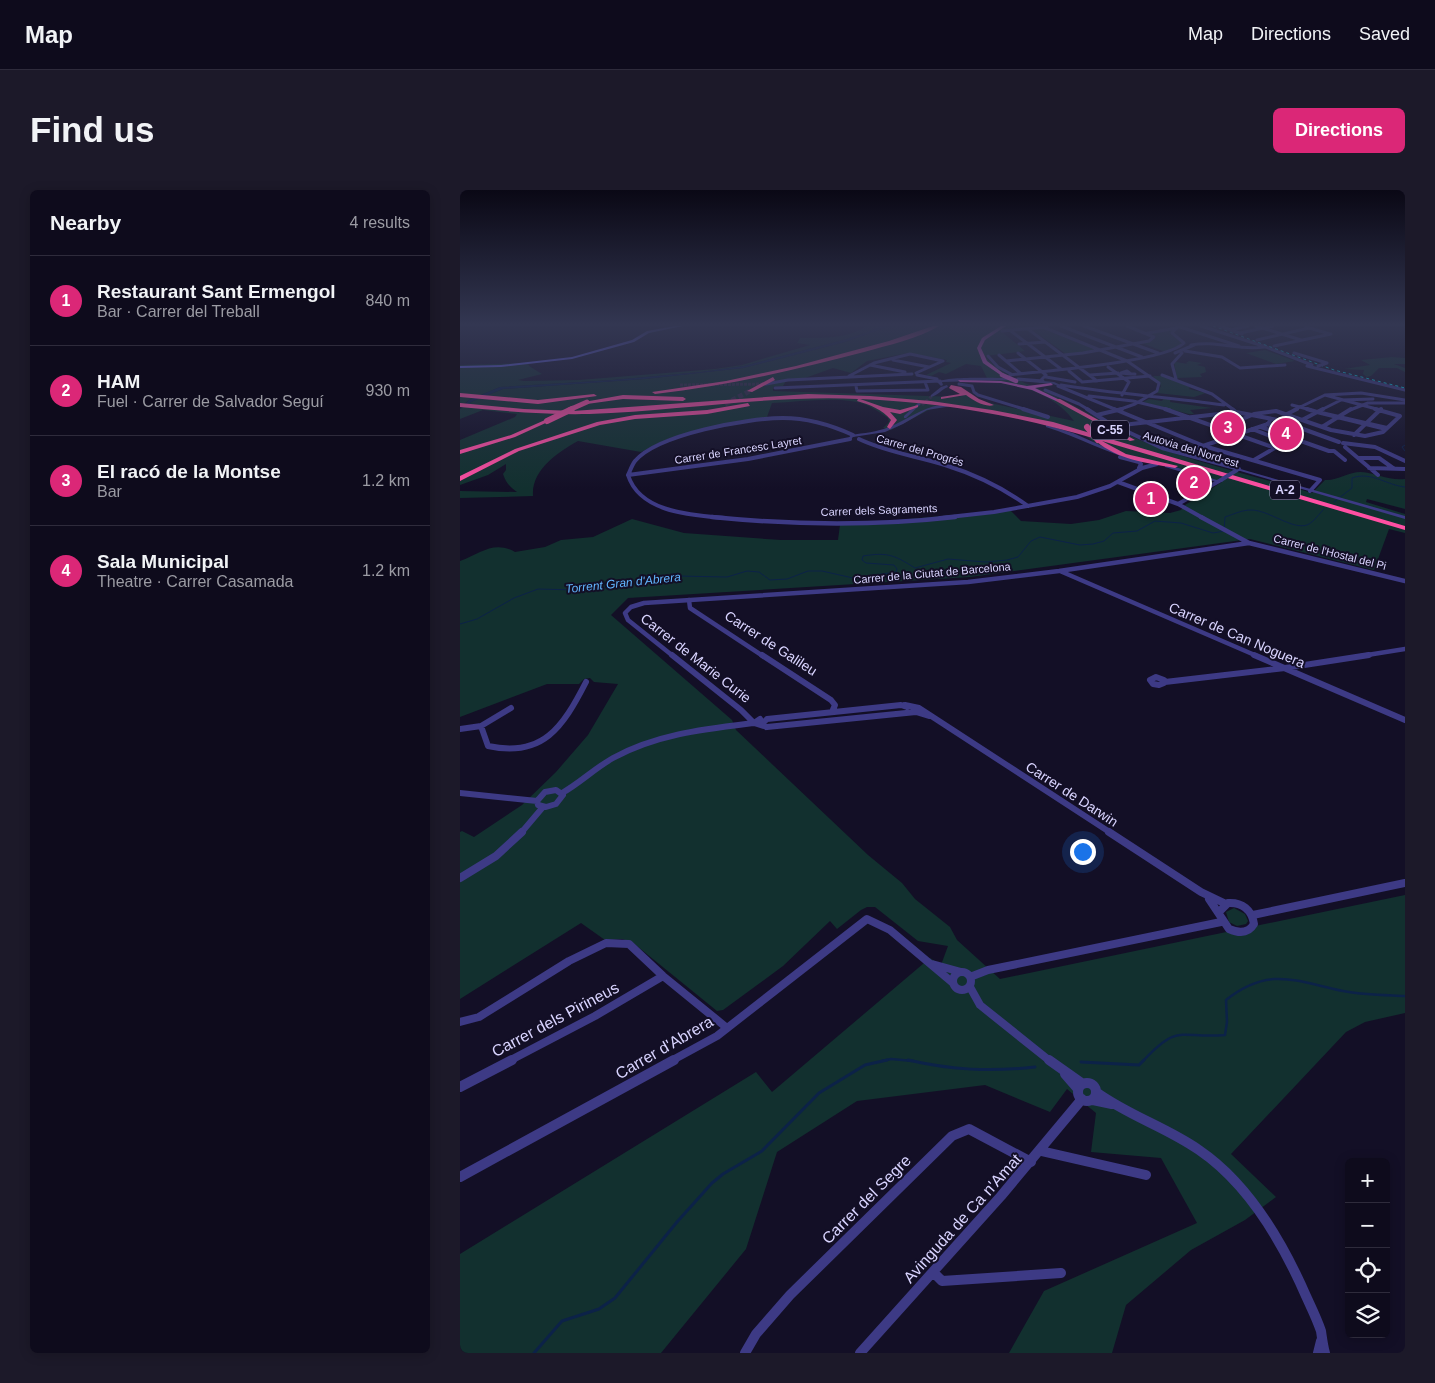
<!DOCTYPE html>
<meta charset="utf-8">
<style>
:root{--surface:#0e0b1c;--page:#1c1929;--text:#f1f3f6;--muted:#9b9ba3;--line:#2e2b3b;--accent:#db2777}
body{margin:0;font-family:Arial,sans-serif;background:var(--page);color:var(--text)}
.controls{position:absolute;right:15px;bottom:15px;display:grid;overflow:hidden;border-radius:8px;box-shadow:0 2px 12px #0003}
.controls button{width:45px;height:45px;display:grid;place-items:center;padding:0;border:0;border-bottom:1px solid var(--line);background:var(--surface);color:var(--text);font:25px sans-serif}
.you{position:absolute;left:622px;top:661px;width:18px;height:18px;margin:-12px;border:4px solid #fff;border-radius:50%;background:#1a73e8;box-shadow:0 0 0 8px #1a73e833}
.badge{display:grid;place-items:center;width:32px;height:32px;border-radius:50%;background:var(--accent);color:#fff;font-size:16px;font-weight:700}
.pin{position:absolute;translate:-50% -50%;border:2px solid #fff;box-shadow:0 1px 5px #0006}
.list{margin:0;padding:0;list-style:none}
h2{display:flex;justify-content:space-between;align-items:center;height:65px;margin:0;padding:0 20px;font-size:21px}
h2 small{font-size:16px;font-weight:400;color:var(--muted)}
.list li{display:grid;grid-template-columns:32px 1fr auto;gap:15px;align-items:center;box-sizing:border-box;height:90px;padding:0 20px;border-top:1px solid var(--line)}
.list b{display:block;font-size:19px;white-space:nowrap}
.list p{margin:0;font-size:16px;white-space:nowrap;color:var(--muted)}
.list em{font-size:16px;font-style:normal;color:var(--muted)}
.icon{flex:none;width:28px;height:28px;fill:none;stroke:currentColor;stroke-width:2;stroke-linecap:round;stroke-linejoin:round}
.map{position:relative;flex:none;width:945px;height:1163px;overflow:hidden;border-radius:8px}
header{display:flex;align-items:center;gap:30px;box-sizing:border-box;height:70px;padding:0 25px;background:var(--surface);border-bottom:1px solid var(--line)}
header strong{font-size:24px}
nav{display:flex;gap:28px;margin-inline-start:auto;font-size:18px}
.intro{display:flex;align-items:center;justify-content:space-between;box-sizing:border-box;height:120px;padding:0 30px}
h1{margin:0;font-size:35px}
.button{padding:12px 22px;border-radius:8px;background:var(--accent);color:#fff;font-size:18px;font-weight:700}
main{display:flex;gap:30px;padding:0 30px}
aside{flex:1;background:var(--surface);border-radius:8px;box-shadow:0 2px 12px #0003}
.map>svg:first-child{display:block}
</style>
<header>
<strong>Map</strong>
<nav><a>Map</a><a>Directions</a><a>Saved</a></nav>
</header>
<div class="intro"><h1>Find us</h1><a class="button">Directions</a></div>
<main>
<aside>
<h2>Nearby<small>4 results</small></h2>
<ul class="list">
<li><span class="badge">1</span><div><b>Restaurant Sant Ermengol</b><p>Bar · Carrer del Treball</p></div><em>840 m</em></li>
<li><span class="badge">2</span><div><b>HAM</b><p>Fuel · Carrer de Salvador Seguí</p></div><em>930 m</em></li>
<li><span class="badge">3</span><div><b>El racó de la Montse</b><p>Bar</p></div><em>1.2 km</em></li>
<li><span class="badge">4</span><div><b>Sala Municipal</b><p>Theatre · Carrer Casamada</p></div><em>1.2 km</em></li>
</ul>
</aside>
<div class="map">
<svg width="945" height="1163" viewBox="0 0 945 1163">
<rect width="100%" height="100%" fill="#130f26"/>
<!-- green -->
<path fill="#12302f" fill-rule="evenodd" d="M407 136H419L411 141 387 149 284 176 241 182 153 190 40 197 9 210 0 217V175L68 173 69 176 82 184 58 190 64 191 119 190 255 179 282 175 350 155 337 153 340 148C364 148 386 149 407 136Z
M430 136H583L542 142 565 161 525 166C544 189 571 194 597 207 629 222 658 243 692 255 743 275 799 287 852 303L865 290C877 291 888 282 901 282 916 283 929 291 945 289V319L907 309 906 312 945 324V343L929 339 914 380 790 349 510 387 168 408 151 425 272 530 276 540 408 665 442 693 455 709 490 737 497 750 540 789 945 705V823L905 832 886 842 771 964 816 1007 785 1030 731 1060 666 1115 652 1163H549L584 1101 737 1033 701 968 631 962 636 923 607 899 590 922 525 895 397 911 317 962 286 1059 201 1163H0V1064L296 882 312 902 470 768 481 775 488 756 458 751 415 717H407L401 720 377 739 370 731 323 776 263 820 257 821 172 752 162 749 145 750 121 733 0 809V642L2 641 14 647 62 615 96 582 128 545 158 494 134 492 130 488 124 489 119 494H87L0 527V371C21 363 34 350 55 362L85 357 101 350 133 347 172 329 224 343 321 350H378L380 335 550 320 561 331 611 334 639 330 666 321 710 323 721 320 725 315 762 292 716 277 684 271 636 254 625 245 574 231 480 214 431 240 423 238 429 232 428 228C419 222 408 214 397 212 370 207 339 212 312 213L307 227 278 231 210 248 181 262 118 251C98 262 71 280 73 306L0 308V301L57 302C50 297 46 293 43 284L46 280V274L28 285 0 295V250L55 227 57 224 23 220 0 229V219L13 211 43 199 185 189 283 178 385 152ZM448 163 487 170 486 172 491 173 466 185 471 186 479 182 486 184 506 174 521 176 529 192C561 193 595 205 614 231L521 211 511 203 498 207 313 201V197L323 196 327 189 345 188 373 178 391 183 407 171Z
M581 138 636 160 606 164 571 139Z
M714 139 710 144 722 153 721 155 705 162 682 153 695 149 696 147 692 143Z
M805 160 835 171 816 174 786 163Z
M932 167 945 168V174H934L945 178V182L937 178H919L911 186 907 187 903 184 904 180 884 179 910 175 901 170Z
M729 171 742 173 737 175 745 177 746 182 740 184 742 187 717 188 714 173 716 172 728 174 726 173Z
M693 186H707L730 197 729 199 746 203 734 207 697 203 701 196Z
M704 208H711L710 212 752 218 730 220 734 224H729L683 212 689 209 702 211Z
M774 718 785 724 788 731 786 734 777 736 769 732 766 722Z"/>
<!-- water -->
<path fill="#0c2248" d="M419 136H430L385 152 283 178 185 189 43 199 13 211 0 219 9 210 40 197 153 190 241 182 284 176 387 149 411 141Z"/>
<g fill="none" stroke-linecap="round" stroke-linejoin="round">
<!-- stream-far2 -->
<path stroke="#0c2248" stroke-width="1" d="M945 255 942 257 945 261
M874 312 892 298V288C911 281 926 295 945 297
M0 434 17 429 54 408 78 399 117 400 170 395 218 386 267 387 287 381 299 382 310 390 327 389 348 381H362L393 388 436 382 437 379 434 375 406 373 402 370 403 366C428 362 434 365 455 378L488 369 526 372 547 370 558 367 571 351 580 347 620 355 633 354 644 351 653 343 677 341 695 331 721 333 753 343 764 341 765 327C774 324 782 320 791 320 809 320 832 340 847 335 854 332 859 324 864 319"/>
<!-- stream-far1 -->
<path stroke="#0c2248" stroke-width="2.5" d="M422 871 431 869 453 871
M683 871C720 832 719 849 765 845L767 832 766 810C809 776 835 791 883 801 904 805 924 805 945 806"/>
<!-- stream -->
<path stroke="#0c2248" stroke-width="3" d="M448 870C492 880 530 882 575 877
M621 872 679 875 684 870
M74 1163 102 1131 139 1119 155 1108 217 1032 252 993 263 984 302 961 359 903 405 875 427 870"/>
<!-- minor-tunnel -->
<path stroke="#312d47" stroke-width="3" stroke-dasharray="3 1" stroke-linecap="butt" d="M220 195 306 194"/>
<!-- tertiary-tunnel -->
<path stroke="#312d47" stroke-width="3" stroke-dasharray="3 2" stroke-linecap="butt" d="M462 215 472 206"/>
<!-- motorway-tunnel -->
<path stroke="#312d47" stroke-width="5" stroke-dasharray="5 2.5" stroke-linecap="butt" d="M265 214 290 201"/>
<!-- minor-far5 -->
<path stroke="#3d3a85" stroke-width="3" d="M601 136 682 167
M624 136 698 163
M717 136 779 156
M741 136 806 157 852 175
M760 136 782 144
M796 136 841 150
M583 137 667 171 699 193 697 201 675 214 658 220
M846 137 870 144
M568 139 637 191
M771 140 788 136
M542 141 587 137
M551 141 601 179
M688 143 717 138
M780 143 813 136
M797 150 849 138
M559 154 585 152
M731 155C756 150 779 161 804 157
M814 156 871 144
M725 161 762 167 780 178 825 175
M558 163 586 185 580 191
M715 163 734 155
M834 163 867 173 864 174
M539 165 560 183
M528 166 538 177 551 184
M433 170 469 177
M546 171 623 163 689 151 694 147 667 136
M410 175 445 182
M847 176 945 200
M648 177 669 192 662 205
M609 181 621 191
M667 181 671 184 661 183Z
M456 183 483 171
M671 184H675
M457 185 477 189
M550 185C583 181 705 172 724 153L712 143 718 136
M630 185 658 183
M702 185 752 204 774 220
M389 186 414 173 450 164 483 171
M586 187 615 192
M558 189 583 191
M716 189 712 174 722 163
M622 192 690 186
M306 194 328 190 452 184
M499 194 512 196 514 202 518 205 567 220
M601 195C655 204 710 207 764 215
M396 196 397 201 468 200 465 192
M598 196 657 220
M315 198 480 191
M585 200 619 214 629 220
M865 205 920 220
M629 206 673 211 710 220
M832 215 851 220
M834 220 865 205 901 203 945 210
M861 220 881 210 913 209
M890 220 908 213H945
M920 220 921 219"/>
<!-- minor-far4 -->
<path stroke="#3d3a85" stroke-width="4" d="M563 219 588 227
M627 219 647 232 702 258 779 279
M654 219 744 256 860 290 850 301
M705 219 815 258
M772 219 776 222 818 230 879 252
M847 219 857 222
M827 224 837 219
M637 225 662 219
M842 230 863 219
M807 234 827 242 821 244
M654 236 776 222
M801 237 869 261H874
M862 237 891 219
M762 238 794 224 816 221 871 240 905 246 923 242 940 226 915 219
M792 239 826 252
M926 239 857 222 927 238
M894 245 921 219
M399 249C426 262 456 266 485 275 514 284 543 298 568 316
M883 253 915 257 945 271
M885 257 918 285
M874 261 885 270
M722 263 808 234 811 229
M660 267 679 272 681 274 679 278
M898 268H919L933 278
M794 270 832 248
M909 278 945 279
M168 285C180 323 232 325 265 328
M168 285C170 281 172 275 175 271 198 244 288 228 323 228 347 228 371 235 393 245
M168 285 288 269 390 249
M658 292 718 314 743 328
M718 314 761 290
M480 328 534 322 617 307 650 296 682 278 697 274"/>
<!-- minor-far3 -->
<path stroke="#3d3a85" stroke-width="4.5" d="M252 327C332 335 415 336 495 327
M741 327 789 353 945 391
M600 381 797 466
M229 410 230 418 303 466
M213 466 168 430 165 423 171 417 184 413 508 392 599 381 789 353
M901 466 945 459"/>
<!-- minor-far2 -->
<path stroke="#3d3a85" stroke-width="6" d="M212 465 281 520 294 533 307 537 456 522 469 526
M302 465 371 510 375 515 372 522
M794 465 945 530
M696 487 704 490V493L699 495 693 494 690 490Z
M705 492 825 478 909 465
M445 515 459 518 651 643
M21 536 28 556C83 568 103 537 126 492
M306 537 303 533 307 529 441 515 447 517
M0 539 21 536 51 518
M96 600 103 605 96 614 86 617 78 615 77 611 85 602Z
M0 603 77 611
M102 603C120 593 135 578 153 568 197 544 245 539 294 533L300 529
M61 643 83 617"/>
<!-- minor-far1 -->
<path stroke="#3d3a85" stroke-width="8" d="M649 642 741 702 766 714
M0 688 36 666 62 642
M749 709 769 739C778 743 788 744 794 734 792 720 782 712 768 713L759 722
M793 725 945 693
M472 774 501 782
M493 791a9 9 0 1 1 18 0a9 9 0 1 1-18 0Z
M510 787 528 780 761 732
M510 797 520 815 590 871
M0 832 19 827 109 771 146 753 169 754 203 786 267 838
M49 871 135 826 203 786
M211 871 257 846 407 729 430 740 493 793"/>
<!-- minor -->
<path stroke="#3d3a85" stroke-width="10" d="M589 870 623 894
M605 884 618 899
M618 902a9 9 0 1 1 18 0a9 9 0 1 1-18 0Z
M0 897 52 870
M636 902C669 926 706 937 739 960 789 994 822 1051 846 1106 851 1117 857 1129 861 1141 862 1148 863 1156 865 1163
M633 910 652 914
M581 961 686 985
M0 987 214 870
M474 1083 482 1091 601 1083
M285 1163 296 1144 330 1105 492 946 509 939 571 972
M400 1163 541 1006 622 909
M858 1163 861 1151"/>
<!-- tertiary -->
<path fill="#3d3a85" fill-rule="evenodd" d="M549 188 594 192 603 196 601 197 593 194 549 190 482 192 483 195 481 196 477 192C487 186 535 188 549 188Z
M487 195 488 197C482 199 477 206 471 207V205L481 197Z
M458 213 461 214 446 228H444V226Z
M480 215H490L492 216 467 220 443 234 425 242 393 247 390 250 388 249 391 245C404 243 417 242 429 237 447 230 461 218 480 215Z
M587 235 613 243 658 263 683 271 681 272C648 264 618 247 586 237V235Z
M705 275H709L760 291 756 292 705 277Z
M777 278 945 326V329L777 280Z"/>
<!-- secondary -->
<path fill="#6f6bff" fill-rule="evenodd" d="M215 136H223L189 143 174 152 112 169 41 177 0 178V176L41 175 112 167 172 150 187 141Z"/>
<!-- trunk -->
<path fill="#e055d1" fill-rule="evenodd" d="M541 136H546L525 150 521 158 527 171 544 184 542 186 523 173 517 158 522 148Z
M498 190 541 191 567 196 591 193 593 195 575 198 600 210 596 211 572 200 541 193 500 192Z"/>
<!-- motorway -->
<path fill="#ff4fa3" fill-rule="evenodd" d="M473 136H479C458 149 428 155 404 162 335 180 266 196 195 204L192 202 266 191 336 176 429 151Z
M313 187 315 190 292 202 287 201Z
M491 195 501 197 519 209 534 215C525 218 513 210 506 205L481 209V207L500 204 489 198Z
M0 203 78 210 134 204 137 206 78 214 0 207Z
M348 204 410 206 471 211 532 220 593 232 945 336V340L642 251 666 264 718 276 715 278C687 273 658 270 636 251V249C559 226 480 212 400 209L423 217 440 220 458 215V217L440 224 430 222 437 230 430 239 427 237 431 230C422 219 410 215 397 211L398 209C308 205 219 221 129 224 86 225 43 221 0 217V213L64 219 113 221Z
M163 205 223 207 226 209 223 211 163 209 127 214 124 212Z
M596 209H600L675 250 670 251 596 211Z
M288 213 290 216 247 224 175 229 140 235 59 261 0 291V286L55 259 137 232 175 225 247 220Z
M85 230 90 231 55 247 0 264V260L51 245Z"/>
<!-- rail -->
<path stroke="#00e5ff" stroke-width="1" stroke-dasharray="3 3" stroke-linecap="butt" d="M753 136 874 180 945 198"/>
<!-- minor-bridge-far1 -->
<path stroke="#3d3a85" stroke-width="3" d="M858 176 864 174"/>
<!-- minor-bridge -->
<path stroke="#3d3a85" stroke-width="4" d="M761 290 777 280"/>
<!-- trunk-bridge -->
<path stroke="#e055d1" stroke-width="4.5" d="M542 185 556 191"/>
<!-- motorway-bridge-far1 -->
<path stroke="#ff4fa3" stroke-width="5" d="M109 220 127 212"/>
<!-- motorway-bridge -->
<path stroke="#ff4fa3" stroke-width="6" d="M87 231 112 219
M627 237 638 250"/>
</g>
<!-- sky -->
<linearGradient id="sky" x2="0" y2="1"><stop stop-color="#0a0815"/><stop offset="0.45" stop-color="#333752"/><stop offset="1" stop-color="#333752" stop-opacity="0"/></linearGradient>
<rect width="945" height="299" fill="url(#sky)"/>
<g text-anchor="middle" stroke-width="4" stroke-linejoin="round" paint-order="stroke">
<!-- far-street labels -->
<g font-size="11" fill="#d9d4ff" stroke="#130f26">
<text transform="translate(731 259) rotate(17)" y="4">Autovia del Nord-est</text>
<text transform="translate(278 260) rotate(-9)" y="4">Carrer de Francesc Layret</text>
<text transform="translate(460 260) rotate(16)" y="4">Carrer del Progrés</text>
<text transform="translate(419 320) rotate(-2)" y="4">Carrer dels Sagraments</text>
<text transform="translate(870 362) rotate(14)" y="4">Carrer de l'Hostal del Pi</text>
<text transform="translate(472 383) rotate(-5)" y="4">Carrer de la Ciutat de Barcelona</text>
</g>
<!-- shield labels -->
<g fill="#130f26" stroke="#9e99be" stroke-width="1">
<rect x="631" y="230.5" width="38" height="19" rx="4"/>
<rect x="810" y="290.5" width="30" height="19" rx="4"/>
</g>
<g font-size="12" font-weight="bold" fill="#d9d4ff">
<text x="650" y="244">C-55</text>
<text x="825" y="304">A-2</text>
</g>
<!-- far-water labels -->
<g font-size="12" font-style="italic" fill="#62b6ff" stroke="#130f26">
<text transform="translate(163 393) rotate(-6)" y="4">Torrent Gran d'Abrera</text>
</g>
<!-- street labels -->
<g font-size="14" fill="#d9d4ff" stroke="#130f26">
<text transform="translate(777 445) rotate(23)" y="5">Carrer de Can Noguera</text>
<text transform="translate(311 453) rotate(33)" y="5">Carrer de Galileu</text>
<text transform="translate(236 468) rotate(38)" y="5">Carrer de Marie Curie</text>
<text transform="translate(612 604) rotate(33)" y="5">Carrer de Darwin</text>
</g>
<!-- near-street labels -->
<g font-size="16" fill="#d9d4ff" stroke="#130f26">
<text transform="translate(95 829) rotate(-28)" y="6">Carrer dels Pirineus</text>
<text transform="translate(204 857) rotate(-30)" y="6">Carrer d'Abrera</text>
<text transform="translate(406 1009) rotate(-45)" y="6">Carrer del Segre</text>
<text transform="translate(502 1028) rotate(-48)" y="6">Avinguda de Ca n'Amat</text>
</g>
</g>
</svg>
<div class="controls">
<button>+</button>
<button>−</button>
<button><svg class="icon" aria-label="locate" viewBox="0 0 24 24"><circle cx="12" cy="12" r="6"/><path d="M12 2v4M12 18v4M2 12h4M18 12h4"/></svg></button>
<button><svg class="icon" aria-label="layers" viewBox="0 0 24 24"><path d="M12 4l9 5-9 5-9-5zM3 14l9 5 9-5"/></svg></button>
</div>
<div class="you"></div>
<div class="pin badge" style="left:691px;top:309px">1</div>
<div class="pin badge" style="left:734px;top:293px">2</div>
<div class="pin badge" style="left:768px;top:238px">3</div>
<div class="pin badge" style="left:826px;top:244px">4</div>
</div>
</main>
